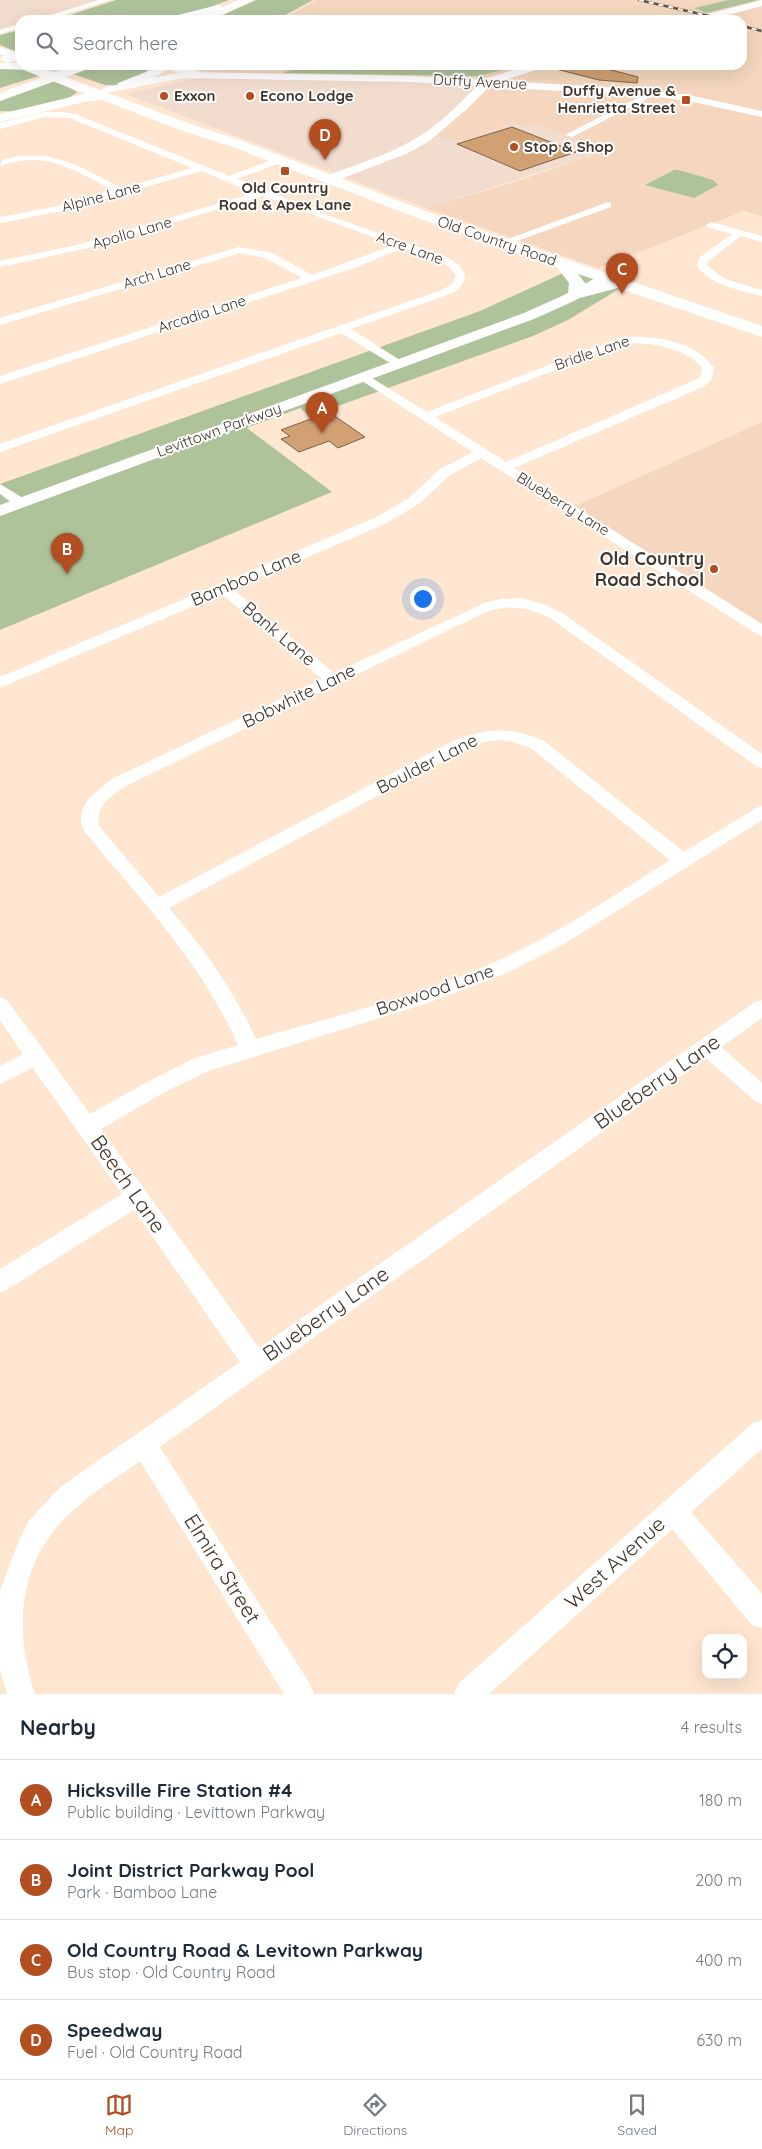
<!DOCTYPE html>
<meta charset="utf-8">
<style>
:root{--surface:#fff;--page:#f2f2f3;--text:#1f2937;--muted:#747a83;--line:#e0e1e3;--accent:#b34e20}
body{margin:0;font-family:Quicksand,sans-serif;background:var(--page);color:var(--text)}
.controls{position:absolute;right:15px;bottom:15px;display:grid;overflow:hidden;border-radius:10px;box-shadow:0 5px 20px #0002}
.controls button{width:45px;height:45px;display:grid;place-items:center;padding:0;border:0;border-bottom:1px solid var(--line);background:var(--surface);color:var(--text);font:25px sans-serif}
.you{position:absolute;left:422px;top:598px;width:18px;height:18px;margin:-12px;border:4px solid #fff;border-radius:50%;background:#1a73e8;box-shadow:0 0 0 8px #1a73e833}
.badge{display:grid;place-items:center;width:32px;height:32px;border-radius:50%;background:var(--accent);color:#fff;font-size:16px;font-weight:700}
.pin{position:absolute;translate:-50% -41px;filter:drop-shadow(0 1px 2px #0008)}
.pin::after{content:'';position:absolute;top:26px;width:18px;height:15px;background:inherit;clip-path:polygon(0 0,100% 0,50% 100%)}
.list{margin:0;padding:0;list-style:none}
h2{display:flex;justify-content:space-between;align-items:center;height:65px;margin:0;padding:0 20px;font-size:21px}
h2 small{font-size:16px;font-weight:400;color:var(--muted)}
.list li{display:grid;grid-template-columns:32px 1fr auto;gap:15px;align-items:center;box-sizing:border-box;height:80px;padding:0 20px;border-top:1px solid var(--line)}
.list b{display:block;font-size:19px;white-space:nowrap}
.list p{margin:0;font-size:16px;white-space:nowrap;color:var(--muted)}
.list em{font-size:16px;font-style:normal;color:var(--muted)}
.icon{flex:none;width:28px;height:28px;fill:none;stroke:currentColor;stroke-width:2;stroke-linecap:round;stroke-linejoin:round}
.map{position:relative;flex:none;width:762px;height:1694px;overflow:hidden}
.search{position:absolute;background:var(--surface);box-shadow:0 5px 20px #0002;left:15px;right:15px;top:15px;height:55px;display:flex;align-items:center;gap:12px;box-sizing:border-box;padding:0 18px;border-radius:15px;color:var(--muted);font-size:19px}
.sheet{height:385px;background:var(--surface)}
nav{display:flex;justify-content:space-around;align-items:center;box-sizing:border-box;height:70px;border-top:1px solid var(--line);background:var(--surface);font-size:14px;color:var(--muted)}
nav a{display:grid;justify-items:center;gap:2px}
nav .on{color:var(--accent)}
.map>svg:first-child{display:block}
</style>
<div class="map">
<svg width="762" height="1694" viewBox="0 0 762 1694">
<rect width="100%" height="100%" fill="#fee6d0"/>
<!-- commercial -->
<path fill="#f1dcce" d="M0 0H100L31 20H20V23L0 29Z
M203 77 491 83 437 137 465 141 510 123 525 127 534 125 563 133 602 152 426 208 126 94Z"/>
<!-- built -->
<path fill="#f4d7be" d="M316 0H762V216L744 211 598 268 426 208 512 183 602 152 563 133 534 125 525 127 510 123 465 141 436 137 491 83 552 65H742V20H712L724 16 705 12 679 20H282Z
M201 65H527L485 78 218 73 194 69Z
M762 422V630L571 508Z"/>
<!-- green -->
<path fill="#afc39b" d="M116 0H229L203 10 164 20H55Z
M256 0H313L276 20H212Z
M729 0H759L706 13 694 8Z
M20 30V53L0 45V35Z
M95 65H163L117 85H105L70 73Z
M303 65H524L478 76 283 73Z
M0 67 24 69 42 75 0 88Z
M53 79 77 92C66 104 16 113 0 111V101Z
M674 170H679L713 180 718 185 694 198 645 185Z
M572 269 624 286 568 320 533 336 310 416 300 408 247 428 332 492 0 630V484L480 311Z"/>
<!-- building -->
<path fill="#d1a073" stroke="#7c624a" d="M556 65H592L638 77 637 83 599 80 556 69Z
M512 127 530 134 576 152 520 171 457 144Z
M326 410 365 437 338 448 329 441 299 452 281 439 290 436 281 430 316 417 313 415Z"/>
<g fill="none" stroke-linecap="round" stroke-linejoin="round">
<!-- street -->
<path fill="#fff" fill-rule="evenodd" d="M98 0H110L48 20H36Z
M20 24V28L0 34V30Z
M651 91 658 93 572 137 565 135Z
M44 112H63L75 114 229 176 277 158H283V162L237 179 324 214 447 257 460 266 466 277 460 288 450 294 351 329 403 362 405 364 403 366H395L341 333 0 452V444L442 290 452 284 456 277C450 259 419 254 403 248L357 267 0 384V376L302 278 265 258 240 253 0 325V318L239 247 272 253 312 275 394 245 263 196 88 248 0 267V261L81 244 254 193 201 171 62 211 0 223V217L58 206 113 190C88 178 60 159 31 160 20 160 10 163 0 166L2 160C50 146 80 167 122 188L192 168 70 118 44 117 0 129V123Z
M608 202 611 203V207L506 245 502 246 497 243Z
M711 222 762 236V242L741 236 708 261 707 266 725 279 762 290V296C739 290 712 286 697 266L699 258 732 234 707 227 706 225Z
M622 337C654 336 694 340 714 368L712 379 703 387 514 468 762 624V636L757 634 481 458 449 476 420 503 387 523 233 589 334 673 487 602 502 599 520 598 543 604 562 613 762 754V768L756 766 552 619C529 607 511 604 486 612L126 786C111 796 95 806 99 826L159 897 455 740C490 728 509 726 544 741L684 852 756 808 762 806V820L564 944 507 973 422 1005 208 1071 163 1093 101 1129 259 1348 755 1002 762 1000V1018L721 1047 762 1083V1104L755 1101 706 1058 160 1447 310 1684 314 1694H284L140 1461C119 1476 97 1489 78 1506 19 1555 12 1625 35 1694H7L0 1671V1590L17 1545 28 1522 59 1488 240 1362 134 1210 8 1289 0 1292V1269L122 1194 33 1068 0 1084V1066L23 1054 0 1020V997L7 1000 90 1114 149 1081 195 1058 238 1045C202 963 141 900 85 832 71 808 97 790 114 778L322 679 222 594 0 688V677L377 517 410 497 439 470 473 452 359 379 357 377 359 375H367L427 412ZM624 343C651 343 684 346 702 368L700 378 506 462 435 417ZM499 740 514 742 532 749 670 860C613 896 556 935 493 963 418 996 335 1016 256 1039 234 991 204 948 169 908L467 748 484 742Z
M0 484 26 500 28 503 26 506H16L0 494Z
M762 1420V1449L691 1512 762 1594V1628L752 1625 672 1529 489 1694H454L458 1684 753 1423Z"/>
<!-- secondary -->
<path fill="#fff" fill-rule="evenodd" d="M762 0V6L709 20H692L693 18Z
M0 63H20V65H32L33 67 28 70 0 69Z
M530 65H546L545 67 502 81 654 90 698 97 762 111V117L698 103 654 96 489 87 467 109 428 142 408 153 330 183 324 179 326 176C356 164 390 155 418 137 440 124 459 104 477 86L411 82 183 78 106 93 100 90 106 87 183 72 411 76 483 80Z
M603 274 608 275 610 278 608 281 574 301 534 319 0 516V505L524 313 564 295Z"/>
<!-- primary -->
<path fill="#fff" fill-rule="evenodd" d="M0 47 20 54V62L0 54Z
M18 62H20V65H33L193 125 240 140 428 212 762 326V337L618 288 576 299 570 297 568 294 569 283 556 266 418 218 230 146 183 131 18 68 16 65ZM578 274 602 282 585 287V283Z"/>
<!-- highway -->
<path fill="#fff" fill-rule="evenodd" d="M239 0H255L210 20H194L199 16 184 20H164L166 18 218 5 223 7Z
M20 52V60L6 63 0 59 2 56Z
M75 65H93L91 68 0 101V93Z
M157 65H180L200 72 202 75 196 79 168 69C157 76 131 92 118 89L117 86 118 83 146 72Z
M105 92 112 96 110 99 84 102 0 122V114L84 94Z"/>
<!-- rail casing -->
<g stroke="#635549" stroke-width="2.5">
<path id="rail" d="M639 0 727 20
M742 26 762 31"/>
</g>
<!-- rail -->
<use href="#rail" stroke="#fff" stroke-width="2" stroke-dasharray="5" stroke-linecap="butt"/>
</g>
<!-- markers -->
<g fill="#b34e20" stroke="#fff" stroke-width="2">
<circle cx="164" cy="96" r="5"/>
<circle cx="250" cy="96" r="5"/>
<rect x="681" y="95" width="10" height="10" rx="2.5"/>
<circle cx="514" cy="147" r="5"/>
<rect x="280" y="166" width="10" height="10" rx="2.5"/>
<circle cx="714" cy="569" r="5"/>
</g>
<g text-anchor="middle" stroke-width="4" stroke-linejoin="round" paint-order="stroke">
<!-- far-street labels -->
<g font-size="15" fill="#42362c" stroke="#fff">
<text transform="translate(480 82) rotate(3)" y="5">Duffy Avenue</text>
<text transform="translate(101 197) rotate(-15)" y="5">Alpine Lane</text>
<text transform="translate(132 233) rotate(-16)" y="5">Apollo Lane</text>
<text transform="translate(497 241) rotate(19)" y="5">Old Country Road</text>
<text transform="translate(410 248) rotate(20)" y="5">Acre Lane</text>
<text transform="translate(157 274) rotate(-17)" y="5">Arch Lane</text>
<text transform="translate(202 314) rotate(-18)" y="5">Arcadia Lane</text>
<text transform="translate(592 353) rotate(-19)" y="5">Bridle Lane</text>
<text transform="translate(219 430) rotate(-20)" y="5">Levittown Parkway</text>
<text transform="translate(563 504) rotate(32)" y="5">Blueberry Lane</text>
</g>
<!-- far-poi labels -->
<g font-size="15" font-weight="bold" fill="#42362c" stroke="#fff" text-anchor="start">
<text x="676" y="96" text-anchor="end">Duffy Avenue &amp;<tspan x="676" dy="17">Henrietta Street</tspan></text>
<text x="174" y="101">Exxon</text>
<text x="260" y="101">Econo Lodge</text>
<text x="524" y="152">Stop &amp; Shop</text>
<text x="285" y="193" text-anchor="middle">Old Country<tspan x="285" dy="17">Road &amp; Apex Lane</tspan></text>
</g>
<!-- poi labels -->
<g font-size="18" font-weight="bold" fill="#42362c" stroke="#fff" text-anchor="end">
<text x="704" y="565">Old Country<tspan x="704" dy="21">Road School</tspan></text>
</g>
<!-- street labels -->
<g font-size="18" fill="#42362c" stroke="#fff">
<text transform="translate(246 578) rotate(-23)" y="6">Bamboo Lane</text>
<text transform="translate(279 634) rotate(40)" y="6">Bank Lane</text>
<text transform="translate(299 696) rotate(-26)" y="6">Bobwhite Lane</text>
<text transform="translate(427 764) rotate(-27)" y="6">Boulder Lane</text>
<text transform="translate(435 990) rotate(-19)" y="6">Boxwood Lane</text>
</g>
<!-- near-street labels -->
<g font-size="21" fill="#42362c" stroke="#fff">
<text transform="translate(657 1082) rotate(-35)" y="7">Blueberry Lane</text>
<text transform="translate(128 1184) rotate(55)" y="7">Beech Lane</text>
<text transform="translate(326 1314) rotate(-35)" y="7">Blueberry Lane</text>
<text transform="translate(615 1563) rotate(-42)" y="7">West Avenue</text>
<text transform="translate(222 1569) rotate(58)" y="7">Elmira Street</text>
</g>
</g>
</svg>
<div class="controls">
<button><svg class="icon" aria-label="locate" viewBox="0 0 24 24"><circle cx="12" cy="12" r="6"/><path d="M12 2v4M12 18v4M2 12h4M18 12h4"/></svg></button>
</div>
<div class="you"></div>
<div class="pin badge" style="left:322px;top:433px">A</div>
<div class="pin badge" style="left:67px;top:574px">B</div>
<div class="pin badge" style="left:622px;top:294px">C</div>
<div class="pin badge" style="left:325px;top:160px">D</div>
<div class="search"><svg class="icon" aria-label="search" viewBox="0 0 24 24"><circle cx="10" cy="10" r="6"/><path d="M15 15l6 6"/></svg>Search here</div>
</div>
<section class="sheet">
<h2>Nearby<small>4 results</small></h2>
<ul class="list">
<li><span class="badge">A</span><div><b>Hicksville Fire Station #4</b><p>Public building · Levittown Parkway</p></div><em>180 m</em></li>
<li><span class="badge">B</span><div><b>Joint District Parkway Pool</b><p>Park · Bamboo Lane</p></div><em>200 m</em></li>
<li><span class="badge">C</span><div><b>Old Country Road &amp; Levitown Parkway</b><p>Bus stop · Old Country Road</p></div><em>400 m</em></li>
<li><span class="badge">D</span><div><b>Speedway</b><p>Fuel · Old Country Road</p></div><em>630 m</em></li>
</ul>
</section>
<nav>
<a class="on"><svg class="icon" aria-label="map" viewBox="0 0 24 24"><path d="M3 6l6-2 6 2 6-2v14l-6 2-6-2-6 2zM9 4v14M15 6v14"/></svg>Map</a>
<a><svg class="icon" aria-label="directions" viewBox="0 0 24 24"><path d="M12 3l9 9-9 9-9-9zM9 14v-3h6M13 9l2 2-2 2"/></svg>Directions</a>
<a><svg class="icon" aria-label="saved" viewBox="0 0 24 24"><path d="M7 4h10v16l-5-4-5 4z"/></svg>Saved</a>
</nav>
